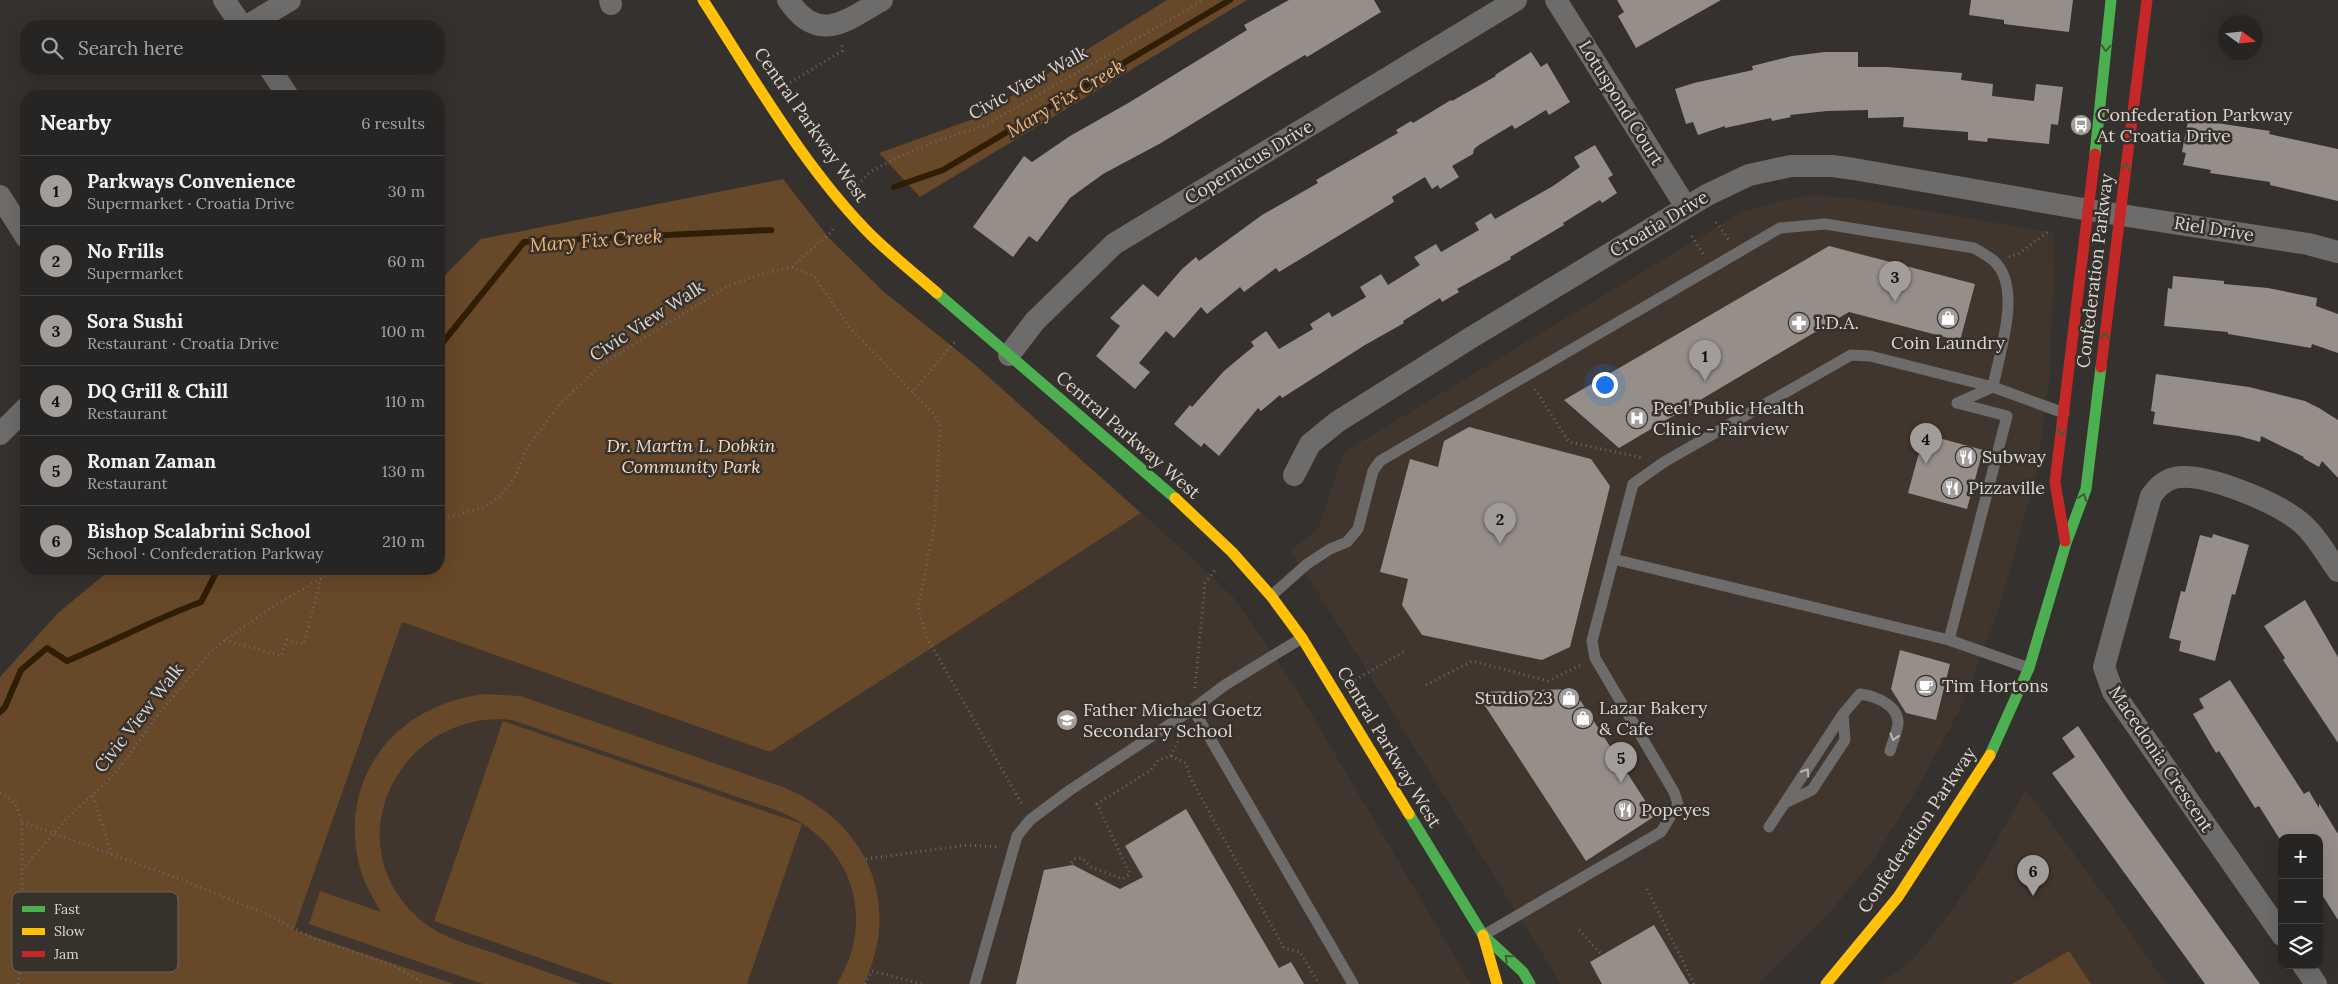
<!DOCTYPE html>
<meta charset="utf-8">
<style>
:root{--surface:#272523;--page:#333130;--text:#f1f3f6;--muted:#a4a5a6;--line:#434241;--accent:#a19d9a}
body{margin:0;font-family:Lora,serif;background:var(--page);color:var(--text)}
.controls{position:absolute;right:15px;bottom:15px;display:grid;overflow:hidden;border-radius:10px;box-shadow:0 5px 20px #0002}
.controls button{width:45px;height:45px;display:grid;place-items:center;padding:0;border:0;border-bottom:1px solid var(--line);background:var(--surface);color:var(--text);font:25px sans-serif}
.compass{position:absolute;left:2218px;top:15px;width:45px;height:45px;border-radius:50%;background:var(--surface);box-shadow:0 5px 20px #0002;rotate:105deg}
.you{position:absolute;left:1604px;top:384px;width:18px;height:18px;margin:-12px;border:4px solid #fff;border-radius:50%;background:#1a73e8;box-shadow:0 0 0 8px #1a73e833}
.badge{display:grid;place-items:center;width:32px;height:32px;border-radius:50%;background:var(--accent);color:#111;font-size:16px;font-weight:700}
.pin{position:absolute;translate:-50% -41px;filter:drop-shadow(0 1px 2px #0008)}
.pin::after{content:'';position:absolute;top:26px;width:18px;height:15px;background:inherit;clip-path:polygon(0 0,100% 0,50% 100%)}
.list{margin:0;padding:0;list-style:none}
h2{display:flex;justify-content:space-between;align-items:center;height:65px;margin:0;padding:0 20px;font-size:21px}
h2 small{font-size:16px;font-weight:400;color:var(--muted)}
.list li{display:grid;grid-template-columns:32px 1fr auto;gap:15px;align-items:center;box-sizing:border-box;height:70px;padding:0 20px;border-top:1px solid var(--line)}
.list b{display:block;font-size:19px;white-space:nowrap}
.list p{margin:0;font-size:16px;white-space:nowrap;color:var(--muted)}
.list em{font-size:16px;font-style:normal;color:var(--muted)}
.icon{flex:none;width:28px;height:28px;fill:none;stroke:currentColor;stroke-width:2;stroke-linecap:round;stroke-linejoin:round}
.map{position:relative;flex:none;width:2338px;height:984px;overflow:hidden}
.search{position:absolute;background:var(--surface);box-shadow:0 5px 20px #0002;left:20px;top:20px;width:425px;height:55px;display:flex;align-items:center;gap:12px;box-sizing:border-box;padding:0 18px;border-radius:20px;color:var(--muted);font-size:19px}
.panel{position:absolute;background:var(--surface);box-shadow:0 5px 20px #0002;left:20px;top:90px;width:425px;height:485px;border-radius:20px}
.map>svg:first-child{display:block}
</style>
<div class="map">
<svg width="2338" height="984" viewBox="0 0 2338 984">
<rect width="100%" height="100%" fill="#34312f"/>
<!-- built -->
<path fill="#40362d" d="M1813 195 1852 198 2055 233 2050 372 2037 472 1999 609 1961 707 1920 784 1873 860 1827 916 1758 984H1561L1331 613 1290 551 1318 528 1344 452 1740 213 1779 201Z
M1141 513 1197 562 1234 598 1259 634 1296 688 1471 984H454L294 931 402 622 770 752Z
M2026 789 2112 906 2166 984H1880L1913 959 1944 921 1978 873Z"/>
<!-- green -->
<path fill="#674828" d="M1167 0H1247L920 197 879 153 976 118Z
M783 179 829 238 884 292 973 363 1141 513 770 752 402 622 294 930 454 984H0V677L58 613 111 569H439V281L481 239Z
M485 694 520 696 783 787C866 821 903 901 864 984H837C879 914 849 837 773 809L512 720C402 709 334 839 416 916 437 936 464 943 491 952 521 963 550 973 580 984H483L309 924 320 891 381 912C372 896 363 881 359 864 338 775 398 704 485 694Z
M503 721 802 824 747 984H614L434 921Z
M2069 951 2091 984H2012Z"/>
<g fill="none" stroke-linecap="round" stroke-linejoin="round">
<!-- stream -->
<path stroke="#301d06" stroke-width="6" d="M894 187 943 170 1230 0
M439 347 524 242 771 230
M0 712 5 707 21 670 47 648 67 661C112 642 155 619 201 602L216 573V569"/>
</g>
<!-- building -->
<path fill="#968e88" d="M1289 0H1374L1381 12 1307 57 1305 55 1278 71 1161 143 1103 174 1070 198 1037 242 1029 236 1013 257 973 227 1024 156 1032 162 1070 136 1130 102 1247 30 1244 25Z
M1617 0H1721L1636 48 1618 16 1624 12Z
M1971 0H2073L2069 32 2004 24V20L1969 15Z
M1531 52 1541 67 1547 63 1570 102 1549 115 1546 110 1515 129 1512 125 1479 145 1474 149 1473 154 1452 166 1459 177 1440 189 1438 185 1432 189 1425 177 1392 197 1394 202 1279 272 1276 268 1244 292 1240 287 1207 314 1201 307 1174 338 1166 331 1139 363 1150 372 1135 389 1096 356 1120 326 1110 318 1143 284 1158 297 1182 269 1196 257 1199 261 1262 215 1318 183 1316 180 1398 133 1396 130 1411 121 1413 123 1451 100 1452 101 1496 76 1495 75Z
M1825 52H1858V67H1887L1962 73 1961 80 1993 84 1992 96 2034 101 2036 84 2063 87 2058 125 2051 124 2049 144 1988 138 1987 142 1968 140V132L1903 127 1904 117 1868 118V110L1827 111 1790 115 1791 117 1772 121 1771 118 1725 128V126L1698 135 1693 122 1686 124 1675 89 1694 83 1753 70 1752 66 1792 56Z
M2189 115 2210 119V122L2270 131 2269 134 2338 149V201L2270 185V182L2210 173 2211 170 2183 165 2186 153 2182 152Z
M1595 145 1613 175 1608 178 1617 193 1602 203 1600 200 1563 223 1564 225 1510 257 1511 259 1457 289 1459 292 1442 302 1440 298 1403 321 1404 323 1365 345 1282 398 1280 395 1261 411 1258 408 1219 456 1204 443 1201 447 1174 424 1190 405 1192 407 1224 371 1254 346 1251 342 1266 331 1279 349 1313 329 1310 324 1329 312 1332 317 1366 297 1360 287 1381 274 1388 285 1420 265 1414 257 1436 244 1441 252 1479 230 1475 223 1491 213 1495 219 1553 186 1580 167 1574 157Z
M1829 246 1975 284 1960 341 1849 312 1619 448 1564 400Z
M2173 276 2224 281V284L2268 288 2317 298 2316 306 2338 314V353L2312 344 2311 348 2228 334V332L2164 326 2168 288 2172 289Z
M2156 374 2249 387 2305 401 2319 408 2338 420V478L2322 461 2319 467 2303 458 2304 457 2261 436 2260 442 2239 436 2153 424 2155 412 2151 411Z
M1469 427 1591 459 1610 486 1570 647 1542 660 1422 635 1402 605 1408 579 1380 572 1410 459 1438 467 1444 441Z
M1924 434 1983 450 1967 509 1908 493Z
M2213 534 2249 545 2235 595 2232 594 2215 661 2179 651 2181 641 2169 638 2181 591 2185 592 2200 535 2212 538Z
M2305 600 2338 657V743L2283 660 2285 658 2264 626Z
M1900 650 1950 664 1936 720 1906 713 1891 689Z
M2230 680 2304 794 2309 791 2319 808V803L2338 834V920L2319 890V838H2279L2259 806 2255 808 2219 751 2216 753 2193 714 2204 708 2199 699Z
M1573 689 1655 816 1586 861 1476 692Z
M2078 726 2128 800 2260 984H2205L2052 773 2075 757 2062 738Z
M1186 809 1279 968 1291 962 1304 984H1016L1044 870 1073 865 1120 889 1143 877 1125 846Z
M1654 925 1689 984H1602L1590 962Z"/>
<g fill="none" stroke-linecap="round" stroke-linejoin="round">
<!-- path -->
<path stroke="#6b6968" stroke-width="3" stroke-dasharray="1 4" stroke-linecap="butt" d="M786 85 842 51V43
M858 185 870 172 898 157 940 140 982 127 1204 0
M1716 222 1729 240
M1692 236 1703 254
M2009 257 2018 254 2050 230
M792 267 814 276 850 328 934 414 940 425 935 521 918 607 926 636 1023 806
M1535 389 1569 442 1643 458
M912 393 956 340
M439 520 482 508 501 496 514 478 527 448 560 404 601 365 728 286 760 274 792 267 831 232 834 227
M225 640 281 656 287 640 304 644 321 578
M1355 680 1405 651
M1426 685 1472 661 1548 681 1581 665
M1195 688 1205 583 1216 569
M1171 756 1180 737
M0 793 15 803 22 822V870
M93 796 112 855
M22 822 180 879 266 914 311 937 394 966 425 984
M866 859 967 845 998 847
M1073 865 1070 864 1074 859 1082 858 1091 867 1122 879 1130 874 1097 804 1151 770 1158 760 1171 756 1186 763 1190 777 1284 948 1300 952 1319 984
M1647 889 1694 984
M1579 930 1602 955
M18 984 23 951 22 870 69 816 115 774 161 711 209 654 225 640 274 606 337 569
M865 984 872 971 922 984"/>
<!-- lane -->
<path stroke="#6d6c6b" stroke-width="11" d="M1613 559 1949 640 2029 668
M1271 596 1307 564 1330 549 1347 542 1358 529 1373 471 1380 461 1780 228 1825 224 1974 248C1981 252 1988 256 1994 261 2023 288 1999 353 1993 387L1957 403
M1302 638 1225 685 1193 709 1353 984
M1949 640 2007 416 1957 403
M1787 802 1812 790 1845 740 1843 714
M1769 827 1843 714 1860 694C1875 696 1899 705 1898 724 1897 733 1892 743 1890 751
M1484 935 1661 832 1678 804 1674 792 1595 658 1592 641 1633 484 1664 462 1851 355 1870 356 1993 387 2064 413
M975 984 1017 836 1030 820 1070 790 1193 709"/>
<!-- street -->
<path stroke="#6d6c6b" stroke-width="22" d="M224 0 242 26
M610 0 611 4
M788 0C818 45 846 21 882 0
M1556 0 1686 207
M247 26 290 0
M270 69 288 96
M0 196 26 237
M1009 355 1035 321 1114 244 1516 0
M0 434 26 408
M1294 475 1310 444 1337 422 1472 337 1707 195 1749 175 1791 166H1832L1854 169 2089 210 2308 244 2338 252
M2282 935 2113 692 2104 667 2151 496C2157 488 2163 481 2174 478 2202 471 2272 501 2295 518 2314 531 2325 553 2338 571
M2303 965 2316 984"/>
<!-- fast -->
<path stroke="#4caf50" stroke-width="11" d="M2095 154 2111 0
M937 293 1175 498
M1990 755 2029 668 2066 543 2086 489 2101 367
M1409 814 1483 935 1523 972 1530 984"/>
<!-- slow -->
<path stroke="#ffc107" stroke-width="11" d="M703 0C754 79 807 172 874 238 894 257 916 275 937 293
M1175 498 1232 552 1271 596 1302 638 1409 814
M1483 935 1497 984
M1826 984 1898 897 1990 755"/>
<!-- jam -->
<path stroke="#c62828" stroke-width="11" d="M2101 367 2147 0
M2065 541 2055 482 2095 154"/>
</g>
<!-- one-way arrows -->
<defs><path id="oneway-chevron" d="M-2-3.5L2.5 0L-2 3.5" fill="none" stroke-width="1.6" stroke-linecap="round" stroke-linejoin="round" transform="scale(1.25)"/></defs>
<g stroke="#3e5d39">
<use href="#oneway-chevron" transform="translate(2106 48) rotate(94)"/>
<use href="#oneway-chevron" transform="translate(2126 167) rotate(-83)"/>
<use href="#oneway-chevron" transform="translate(2105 336) rotate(-83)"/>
<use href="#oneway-chevron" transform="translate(2062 432) rotate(98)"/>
<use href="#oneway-chevron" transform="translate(2083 497) rotate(-69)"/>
<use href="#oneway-chevron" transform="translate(1508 958) rotate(-137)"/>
</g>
<g stroke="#bab7b4">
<use href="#oneway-chevron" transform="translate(1894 737) rotate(107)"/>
<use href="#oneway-chevron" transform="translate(1806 772) rotate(-57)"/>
</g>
<!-- icons -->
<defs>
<g id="bus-disc" transform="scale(1.125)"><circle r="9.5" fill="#a19d9a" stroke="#37312c"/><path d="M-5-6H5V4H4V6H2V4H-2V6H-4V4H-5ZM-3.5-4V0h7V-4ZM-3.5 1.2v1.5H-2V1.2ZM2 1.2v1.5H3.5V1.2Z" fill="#fff"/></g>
<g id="shop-disc" transform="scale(1.125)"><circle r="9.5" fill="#a19d9a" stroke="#37312c"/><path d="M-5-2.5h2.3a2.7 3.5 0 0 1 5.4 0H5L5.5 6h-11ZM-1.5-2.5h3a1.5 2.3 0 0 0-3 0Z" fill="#fff"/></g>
<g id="pharmacy-disc" transform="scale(1.125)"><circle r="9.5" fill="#a19d9a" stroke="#37312c"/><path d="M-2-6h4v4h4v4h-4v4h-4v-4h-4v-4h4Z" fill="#fff"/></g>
<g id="hospital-disc" transform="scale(1.125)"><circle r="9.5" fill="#a19d9a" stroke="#37312c"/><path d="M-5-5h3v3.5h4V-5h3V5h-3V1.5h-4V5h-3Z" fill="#fff"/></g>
<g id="restaurant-disc" transform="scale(1.125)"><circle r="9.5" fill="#a19d9a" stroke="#37312c"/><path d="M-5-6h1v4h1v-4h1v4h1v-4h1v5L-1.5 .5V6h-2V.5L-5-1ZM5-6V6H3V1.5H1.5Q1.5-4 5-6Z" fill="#fff"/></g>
<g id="cafe-disc" transform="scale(1.125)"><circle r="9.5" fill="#a19d9a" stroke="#37312c"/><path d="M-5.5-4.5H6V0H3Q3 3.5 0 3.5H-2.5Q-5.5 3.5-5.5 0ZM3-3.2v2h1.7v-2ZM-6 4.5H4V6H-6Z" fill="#fff"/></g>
<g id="school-disc" transform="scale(1.125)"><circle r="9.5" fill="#a19d9a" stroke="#37312c"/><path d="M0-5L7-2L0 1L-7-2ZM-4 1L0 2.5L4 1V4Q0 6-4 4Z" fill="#fff"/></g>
</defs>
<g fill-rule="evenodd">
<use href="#bus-disc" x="2081" y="125"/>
<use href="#shop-disc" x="1948" y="318"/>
<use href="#pharmacy-disc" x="1799" y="323"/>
<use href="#hospital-disc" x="1637" y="418"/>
<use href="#restaurant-disc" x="1966" y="457"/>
<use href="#restaurant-disc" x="1952" y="488"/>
<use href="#cafe-disc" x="1926" y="686"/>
<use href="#shop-disc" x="1569" y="698"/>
<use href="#shop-disc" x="1583" y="718"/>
<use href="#school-disc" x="1067" y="720"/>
<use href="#restaurant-disc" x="1625" y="810"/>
</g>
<g text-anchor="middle" stroke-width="5" stroke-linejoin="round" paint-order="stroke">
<!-- street labels -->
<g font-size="18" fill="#dbd7d4" stroke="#37312c">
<text transform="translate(1028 83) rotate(-29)" y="6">Civic View Walk</text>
<text transform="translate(1621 103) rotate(58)" y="6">Lotuspond Court</text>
<text transform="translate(811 125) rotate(55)" y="6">Central Parkway West</text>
<text transform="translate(1249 162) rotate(-31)" y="6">Copernicus Drive</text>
<text transform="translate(1659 224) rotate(-31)" y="6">Croatia Drive</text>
<text transform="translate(2214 229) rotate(9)" y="6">Riel Drive</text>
<text transform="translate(2095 271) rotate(-83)" y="6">Confederation Parkway</text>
<text transform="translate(647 321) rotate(-33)" y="6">Civic View Walk</text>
<text transform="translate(1128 435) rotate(41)" y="6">Central Parkway West</text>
<text transform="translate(139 718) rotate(-52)" y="6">Civic View Walk</text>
<text transform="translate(1389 747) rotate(59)" y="6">Central Parkway West</text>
<text transform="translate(2161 759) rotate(56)" y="6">Macedonia Crescent</text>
<text transform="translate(1917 830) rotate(-56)" y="6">Confederation Parkway</text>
</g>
<!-- poi labels -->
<g font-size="18" fill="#dbd7d4" stroke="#37312c" text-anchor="start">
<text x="2097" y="121">Confederation Parkway<tspan x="2097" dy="21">At Croatia Drive</tspan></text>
<text x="1815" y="329">I.D.A.</text>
<text x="1948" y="349" text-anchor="middle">Coin Laundry</text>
<text x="1653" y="414">Peel Public Health<tspan x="1653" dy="21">Clinic - Fairview</tspan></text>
<text x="1982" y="463">Subway</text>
<text x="1968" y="494">Pizzaville</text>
<text x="1942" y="692">Tim Hortons</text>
<text x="1553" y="704" text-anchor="end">Studio 23</text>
<text x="1599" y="714">Lazar Bakery<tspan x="1599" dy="21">&amp; Cafe</tspan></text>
<text x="1083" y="716">Father Michael Goetz<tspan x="1083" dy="21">Secondary School</tspan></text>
<text x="1641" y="816">Popeyes</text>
</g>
<!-- park labels -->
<g font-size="18" font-style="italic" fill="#f5dac0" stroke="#37312c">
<text x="691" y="452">Dr. Martin L. Dobkin<tspan x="691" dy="21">Community Park</tspan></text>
</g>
<!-- water labels -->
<g font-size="19" font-style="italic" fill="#f6b46f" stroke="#37312c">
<text transform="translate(1065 98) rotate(-31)" y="7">Mary Fix Creek</text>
<text transform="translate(596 240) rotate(-4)" y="7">Mary Fix Creek</text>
</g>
</g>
<!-- legend -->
<rect x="12" y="892" width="166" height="80" rx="8" fill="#37312c" stroke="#68635e" stroke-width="1"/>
<rect x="22" y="906" width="23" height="6" fill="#4caf50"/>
<rect x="22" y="928" width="23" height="7" fill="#ffc107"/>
<rect x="22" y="951" width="23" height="6" fill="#c62828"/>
<g font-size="14" fill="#dbd7d4">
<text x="54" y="914">Fast</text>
<text x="54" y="936">Slow</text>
<text x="54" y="959">Jam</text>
</g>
</svg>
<div class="controls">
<button>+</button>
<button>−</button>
<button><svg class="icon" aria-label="layers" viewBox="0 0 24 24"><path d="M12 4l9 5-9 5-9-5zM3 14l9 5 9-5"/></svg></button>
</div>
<svg class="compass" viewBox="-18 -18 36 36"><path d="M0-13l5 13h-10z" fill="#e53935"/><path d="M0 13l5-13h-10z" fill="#a4a5a6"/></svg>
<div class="you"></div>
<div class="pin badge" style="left:1705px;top:381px">1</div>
<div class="pin badge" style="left:1500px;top:544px">2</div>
<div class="pin badge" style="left:1895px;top:302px">3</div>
<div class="pin badge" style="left:1926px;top:464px">4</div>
<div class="pin badge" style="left:1621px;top:783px">5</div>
<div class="pin badge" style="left:2033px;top:896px">6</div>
<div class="search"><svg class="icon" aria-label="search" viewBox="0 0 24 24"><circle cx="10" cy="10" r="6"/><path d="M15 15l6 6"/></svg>Search here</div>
<section class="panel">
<h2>Nearby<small>6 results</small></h2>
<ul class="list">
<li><span class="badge">1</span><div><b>Parkways Convenience</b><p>Supermarket · Croatia Drive</p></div><em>30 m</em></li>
<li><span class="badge">2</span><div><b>No Frills</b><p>Supermarket</p></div><em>60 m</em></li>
<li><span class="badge">3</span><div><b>Sora Sushi</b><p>Restaurant · Croatia Drive</p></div><em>100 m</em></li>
<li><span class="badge">4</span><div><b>DQ Grill &amp; Chill</b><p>Restaurant</p></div><em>110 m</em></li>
<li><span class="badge">5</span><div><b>Roman Zaman</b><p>Restaurant</p></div><em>130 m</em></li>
<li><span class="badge">6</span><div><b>Bishop Scalabrini School</b><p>School · Confederation Parkway</p></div><em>210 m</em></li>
</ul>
</section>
</div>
